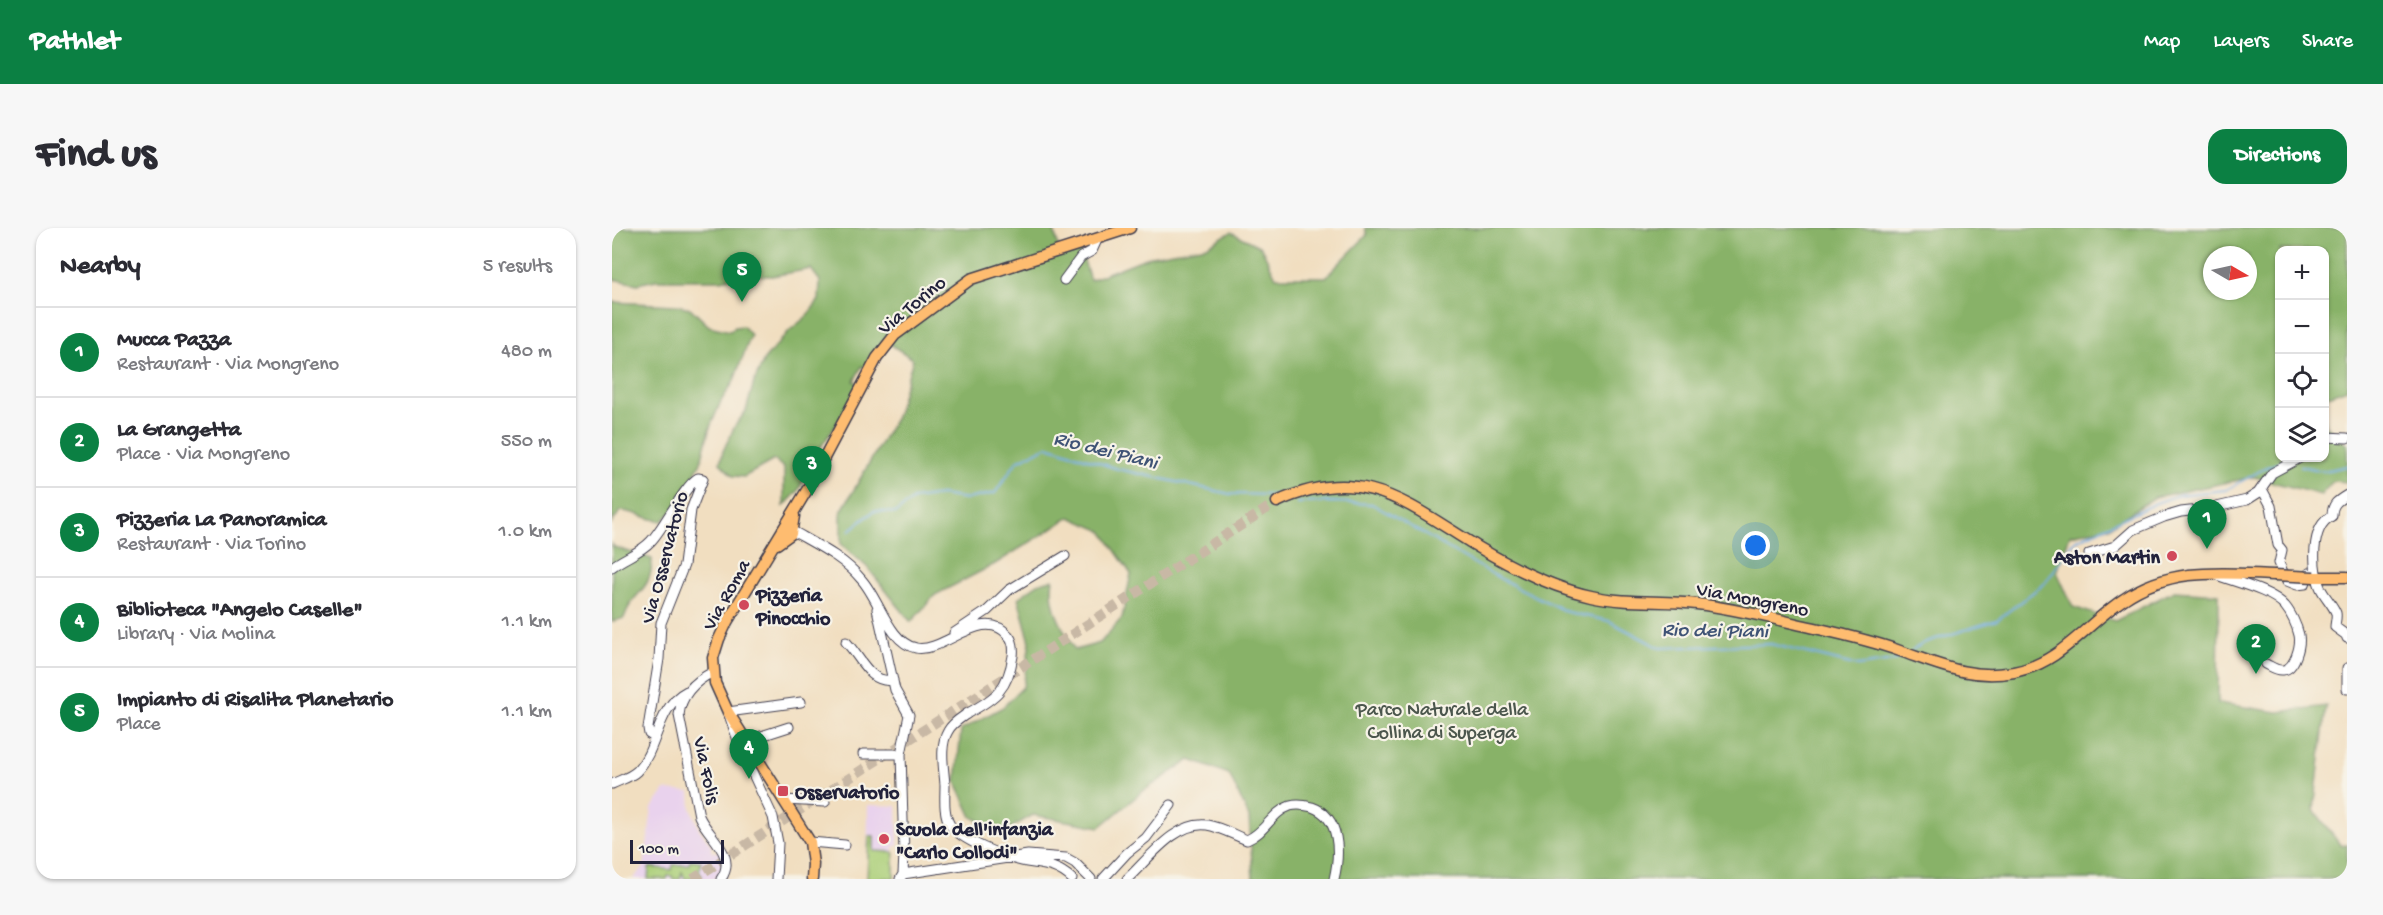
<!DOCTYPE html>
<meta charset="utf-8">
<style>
:root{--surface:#fff;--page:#f7f7f7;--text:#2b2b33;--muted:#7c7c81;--line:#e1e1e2;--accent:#0b8043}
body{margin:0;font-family:"Gochi Hand",sans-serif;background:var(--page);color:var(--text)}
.controls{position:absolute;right:18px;top:18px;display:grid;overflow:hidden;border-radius:12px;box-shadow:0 2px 4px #0004}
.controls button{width:54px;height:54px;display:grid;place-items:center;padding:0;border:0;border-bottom:2px solid var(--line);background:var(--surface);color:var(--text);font:30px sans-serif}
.compass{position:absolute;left:1591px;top:18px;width:54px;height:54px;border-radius:50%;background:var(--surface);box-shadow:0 2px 4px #0004;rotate:99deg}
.scale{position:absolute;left:18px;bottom:15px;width:94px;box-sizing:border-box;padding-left:6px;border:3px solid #22223b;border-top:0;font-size:16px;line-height:21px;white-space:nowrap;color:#22223b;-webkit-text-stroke:4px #f7f3e8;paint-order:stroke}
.you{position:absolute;left:1144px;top:318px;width:21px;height:21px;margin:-15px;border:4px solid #fff;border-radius:50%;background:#1a73e8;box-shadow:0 0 0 9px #1a73e833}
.badge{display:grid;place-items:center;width:39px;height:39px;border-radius:50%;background:var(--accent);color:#fff;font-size:20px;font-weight:700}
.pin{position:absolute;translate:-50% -50px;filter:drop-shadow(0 2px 3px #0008)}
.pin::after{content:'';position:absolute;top:32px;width:21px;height:18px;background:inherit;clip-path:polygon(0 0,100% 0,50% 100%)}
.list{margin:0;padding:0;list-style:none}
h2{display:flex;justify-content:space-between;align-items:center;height:78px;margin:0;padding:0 24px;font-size:26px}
h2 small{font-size:20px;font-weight:400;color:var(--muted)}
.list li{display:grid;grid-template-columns:39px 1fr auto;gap:18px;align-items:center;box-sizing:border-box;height:90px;padding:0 24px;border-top:2px solid var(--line)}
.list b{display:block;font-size:22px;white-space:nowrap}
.list p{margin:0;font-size:20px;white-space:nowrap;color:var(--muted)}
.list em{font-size:20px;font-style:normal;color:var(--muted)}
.icon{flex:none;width:33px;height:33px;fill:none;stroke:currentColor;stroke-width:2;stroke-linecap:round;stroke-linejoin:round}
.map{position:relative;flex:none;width:1735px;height:651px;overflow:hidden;border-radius:18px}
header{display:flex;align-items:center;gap:36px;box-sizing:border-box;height:84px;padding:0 30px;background:var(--accent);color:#fff}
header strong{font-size:28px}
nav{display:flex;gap:33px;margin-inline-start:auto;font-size:21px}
.intro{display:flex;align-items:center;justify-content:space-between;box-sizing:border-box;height:144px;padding:0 36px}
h1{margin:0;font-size:42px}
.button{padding:15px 27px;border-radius:18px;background:var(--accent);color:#fff;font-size:21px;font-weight:700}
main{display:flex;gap:36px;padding:0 36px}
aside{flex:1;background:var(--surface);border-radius:18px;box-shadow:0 2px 4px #0004}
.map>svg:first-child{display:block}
</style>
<header>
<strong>Pathlet</strong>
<nav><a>Map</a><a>Layers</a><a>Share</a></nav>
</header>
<div class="intro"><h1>Find us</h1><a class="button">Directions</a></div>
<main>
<aside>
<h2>Nearby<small>5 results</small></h2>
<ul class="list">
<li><span class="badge">1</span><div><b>Mucca Pazza</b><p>Restaurant · Via Mongreno</p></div><em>480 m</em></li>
<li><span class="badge">2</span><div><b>La Grangetta</b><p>Place · Via Mongreno</p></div><em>550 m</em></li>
<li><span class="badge">3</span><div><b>Pizzeria La Panoramica</b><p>Restaurant · Via Torino</p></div><em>1.0 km</em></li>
<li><span class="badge">4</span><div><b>Biblioteca &quot;Angelo Caselle&quot;</b><p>Library · Via Molina</p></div><em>1.1 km</em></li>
<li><span class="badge">5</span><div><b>Impianto di Risalita Planetario</b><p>Place</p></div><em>1.1 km</em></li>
</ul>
</aside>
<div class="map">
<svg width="1735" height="651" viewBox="0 0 1735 651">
<rect width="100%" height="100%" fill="#f7f3e8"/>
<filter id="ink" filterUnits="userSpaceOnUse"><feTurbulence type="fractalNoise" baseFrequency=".0167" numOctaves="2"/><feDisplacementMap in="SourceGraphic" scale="12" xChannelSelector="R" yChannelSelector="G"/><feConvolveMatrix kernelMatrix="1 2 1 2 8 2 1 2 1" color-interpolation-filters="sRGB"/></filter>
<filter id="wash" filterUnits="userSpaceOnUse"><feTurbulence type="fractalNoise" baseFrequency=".008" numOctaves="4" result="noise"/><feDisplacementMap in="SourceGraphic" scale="24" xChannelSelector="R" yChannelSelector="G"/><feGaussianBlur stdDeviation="1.35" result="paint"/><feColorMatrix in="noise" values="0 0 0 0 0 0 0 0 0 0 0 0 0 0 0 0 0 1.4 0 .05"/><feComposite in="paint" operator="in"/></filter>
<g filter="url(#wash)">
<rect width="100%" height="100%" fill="#f1dec0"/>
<!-- built -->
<path fill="#e9d2ed" d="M53 562 78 564 79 580 87 601 99 617V624H108L111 638 102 651H91L90 649 87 651H21L32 639 40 580Z
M256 577 285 578 286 618H282L283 648 281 651H255Z"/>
<!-- green -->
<path fill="#abcf78" stroke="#66785a" stroke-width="1.5" d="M257 608H262V623L282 624V650L255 651Z
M78 632 89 633 87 643 90 648 73 651 70 644 68 651H61L60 648H56L55 651H36L37 640 39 639 60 642 61 637 77 636Z"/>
<!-- forest -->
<path fill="#88b268" stroke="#556a52" stroke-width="1.5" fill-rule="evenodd" d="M0 0H452L442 3 449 28 469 23 478 52 539 28 595 18 619 4 649 19 664 49H714L755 7 753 0H1735V161L1713 169 1712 22H1668V230H1712L1713 191 1714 197 1735 217V254L1721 253 1709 267 1642 249 1543 269 1497 299 1458 307 1445 344 1461 379 1503 393 1562 363 1607 366 1606 475 1666 484 1714 478 1702 582 1729 618 1735 617V651H641L637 589 617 546 578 532 531 563 488 599 421 587 390 605 360 589 344 554 349 502 391 479 411 459 418 414 406 370 426 356 441 351C436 377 450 400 463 422L488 415 510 390 519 346 490 303 458 289 383 336 323 367 299 394 255 339 229 316V284L284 189 301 131 272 112 254 140 250 138 242 153 247 156 225 196 203 227 186 263 172 278V240L162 232 132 249 121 248 108 235 111 223 123 198 134 183 142 154 152 132 177 103 194 89 207 72 208 53 199 41 160 48 131 47 109 52H44L25 56 0 51ZM1600 27H1636V63H1600Z
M0 74 64 77 78 80 97 98 118 103 123 99 131 98 139 107 121 155 109 173 97 202 89 234 64 280 50 293C35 292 23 283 8 283L0 295Z
M0 316 2 319 40 331C40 365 21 362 12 390L0 394Z"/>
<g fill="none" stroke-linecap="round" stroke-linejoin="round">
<!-- stream -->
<path stroke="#76aee5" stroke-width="2" d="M1688 238 1712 243 1735 238
M685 275 722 274 760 276 889 351 955 384 997 393 1048 420 1159 416 1246 438 1281 433 1290 428
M237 303 262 283 284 285 301 271 329 267 355 271 383 265 405 233 436 218 506 241 618 266 667 267
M1300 422 1314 414 1385 392 1433 355 1463 313 1544 275 1567 267 1614 262 1655 239 1672 233"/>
</g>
</g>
<g filter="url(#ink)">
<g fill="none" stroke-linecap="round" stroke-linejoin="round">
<!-- major-tunnel -->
<path stroke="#c8b8a5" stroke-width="10" stroke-dasharray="10 5" stroke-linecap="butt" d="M81 651 665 274"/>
<!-- minor casing -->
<g stroke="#413e4f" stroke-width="11">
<path id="minor" d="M452 52 469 29 480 23 485 12
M1712 209 1735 210
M1650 261 1659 278 1666 317 1670 322 1667 335 1675 353 1685 357 1693 356 1697 345
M1735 267C1725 273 1720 276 1720 288 1698 298 1700 343 1709 361 1713 369 1721 377 1724 385 1725 389 1723 395 1723 399L1734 407 1735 410
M179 302C203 316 231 329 249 351 267 370 277 415 304 420 331 426 371 377 396 407 401 412 402 421 401 428 396 461 384 470 356 485 349 490 340 495 336 503 327 518 332 541 333 557 333 570 331 585 338 597 349 612 391 629 410 633 430 637 444 636 460 651
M1477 326 1503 318 1521 302 1552 289 1569 284 1596 281 1635 272 1646 265 1660 245 1688 230
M0 339C13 329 28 325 39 313 53 298 72 258 86 250L91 251 79 282 72 337 49 395 47 431 36 500 37 506 42 509
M1605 347C1623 354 1661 363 1673 378 1679 385 1685 398 1687 407 1689 417 1683 441 1671 442 1665 443 1660 439 1654 436
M265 381 283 462 297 487 289 526 292 625 291 646 288 651
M342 405 375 383 397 362 453 328
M234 414C249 429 257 456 281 452
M1735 440V461
M101 444C83 453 69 467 67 487L87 588C96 609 126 627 109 651
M134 513 177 499
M251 526H289
M0 556C8 552 19 549 25 543 47 520 44 479 75 463
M171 572 213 574
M198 614 233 617
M291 646 416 627 454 630 463 635 479 651
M164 651 166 615 161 589 128 518 116 484 189 474
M491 651 515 625 534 610 559 577
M515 651C536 632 563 593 595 597 608 599 622 607 635 612 654 604 660 584 678 578 686 576 692 577 700 579 729 589 728 626 722 651"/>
</g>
<!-- major casing -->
<g stroke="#413e4f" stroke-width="13">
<path id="major" d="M665 274C751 234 795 276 866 319 901 340 939 359 979 368 1014 376 1050 372 1085 376 1119 380 1152 388 1185 396 1220 404 1255 411 1288 423 1328 437 1359 452 1402 444 1449 435 1475 395 1512 371 1559 339 1608 345 1662 347
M165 316 179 306 182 288
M1702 349H1735
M200 651 201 636 198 614 116 484 103 455 101 430 107 411 115 394 195 262 265 130 283 107 359 51 518 0"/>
</g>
<!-- minor -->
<use href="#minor" stroke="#fff" stroke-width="9"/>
<!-- major -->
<use href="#major" stroke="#febc70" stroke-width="10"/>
<!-- major-bridge casing -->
<g stroke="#413e4f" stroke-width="13" stroke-linecap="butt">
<path id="major-bridge" d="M1662 347 1702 349"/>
</g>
<!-- major-bridge -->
<use href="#major-bridge" stroke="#febc70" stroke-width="10"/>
</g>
</g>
<!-- markers -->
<g fill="#d1495b" stroke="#f7f3e8" stroke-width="2">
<circle cx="1560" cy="328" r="6"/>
<circle cx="132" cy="377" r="6"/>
<rect x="165" y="557" width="12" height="12" rx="3"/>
<circle cx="272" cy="611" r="6"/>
</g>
<g text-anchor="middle" stroke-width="4.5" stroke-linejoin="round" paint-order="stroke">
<!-- street labels -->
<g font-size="20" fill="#22223b" stroke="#f7f3e8">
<text transform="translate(299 76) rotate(-39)" y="7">Via Torino</text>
<text transform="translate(51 329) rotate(-75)" y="7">Via Osservatorio</text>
<text transform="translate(113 366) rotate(-61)" y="7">Via Roma</text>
<text transform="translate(1141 370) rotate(11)" y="7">Via Mongreno</text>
<text transform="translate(96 542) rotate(78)" y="7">Via Folis</text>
</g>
<!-- poi labels -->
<g font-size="20" font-weight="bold" fill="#22223b" stroke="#f7f3e8" text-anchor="start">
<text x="1548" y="335" text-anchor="end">Aston Martin</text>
<text x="144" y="373">Pizzeria<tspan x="144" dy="23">Pinocchio</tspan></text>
<text x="183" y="570">Osservatorio</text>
<text x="284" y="607">Scuola dell'infanzia<tspan x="284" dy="23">"Carlo Collodi"</tspan></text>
</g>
<!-- park labels -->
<g font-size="20" fill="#4b564d" stroke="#f7f3e8">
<text x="830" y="487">Parco Naturale della<tspan x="830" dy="23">Collina di Superga</tspan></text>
</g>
<!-- water labels -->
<g font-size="21" font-style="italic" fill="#3f5376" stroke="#f7f3e8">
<text transform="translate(494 221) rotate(14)" y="7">Rio dei Piani</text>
<text transform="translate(1103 401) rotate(1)" y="7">Rio dei Piani</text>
</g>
</g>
</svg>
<div class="controls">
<button>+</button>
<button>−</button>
<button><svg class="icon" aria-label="locate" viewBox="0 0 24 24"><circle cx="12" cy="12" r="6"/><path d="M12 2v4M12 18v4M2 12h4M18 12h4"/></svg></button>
<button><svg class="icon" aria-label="layers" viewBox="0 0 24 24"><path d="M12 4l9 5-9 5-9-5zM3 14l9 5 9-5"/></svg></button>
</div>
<svg class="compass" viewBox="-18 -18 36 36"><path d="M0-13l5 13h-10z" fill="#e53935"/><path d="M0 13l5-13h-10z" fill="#7c7c81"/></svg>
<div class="scale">100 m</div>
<div class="you"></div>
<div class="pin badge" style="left:1595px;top:321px">1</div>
<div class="pin badge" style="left:1644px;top:446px">2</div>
<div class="pin badge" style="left:200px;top:268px">3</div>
<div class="pin badge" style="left:137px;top:551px">4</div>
<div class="pin badge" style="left:130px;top:74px">5</div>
</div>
</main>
